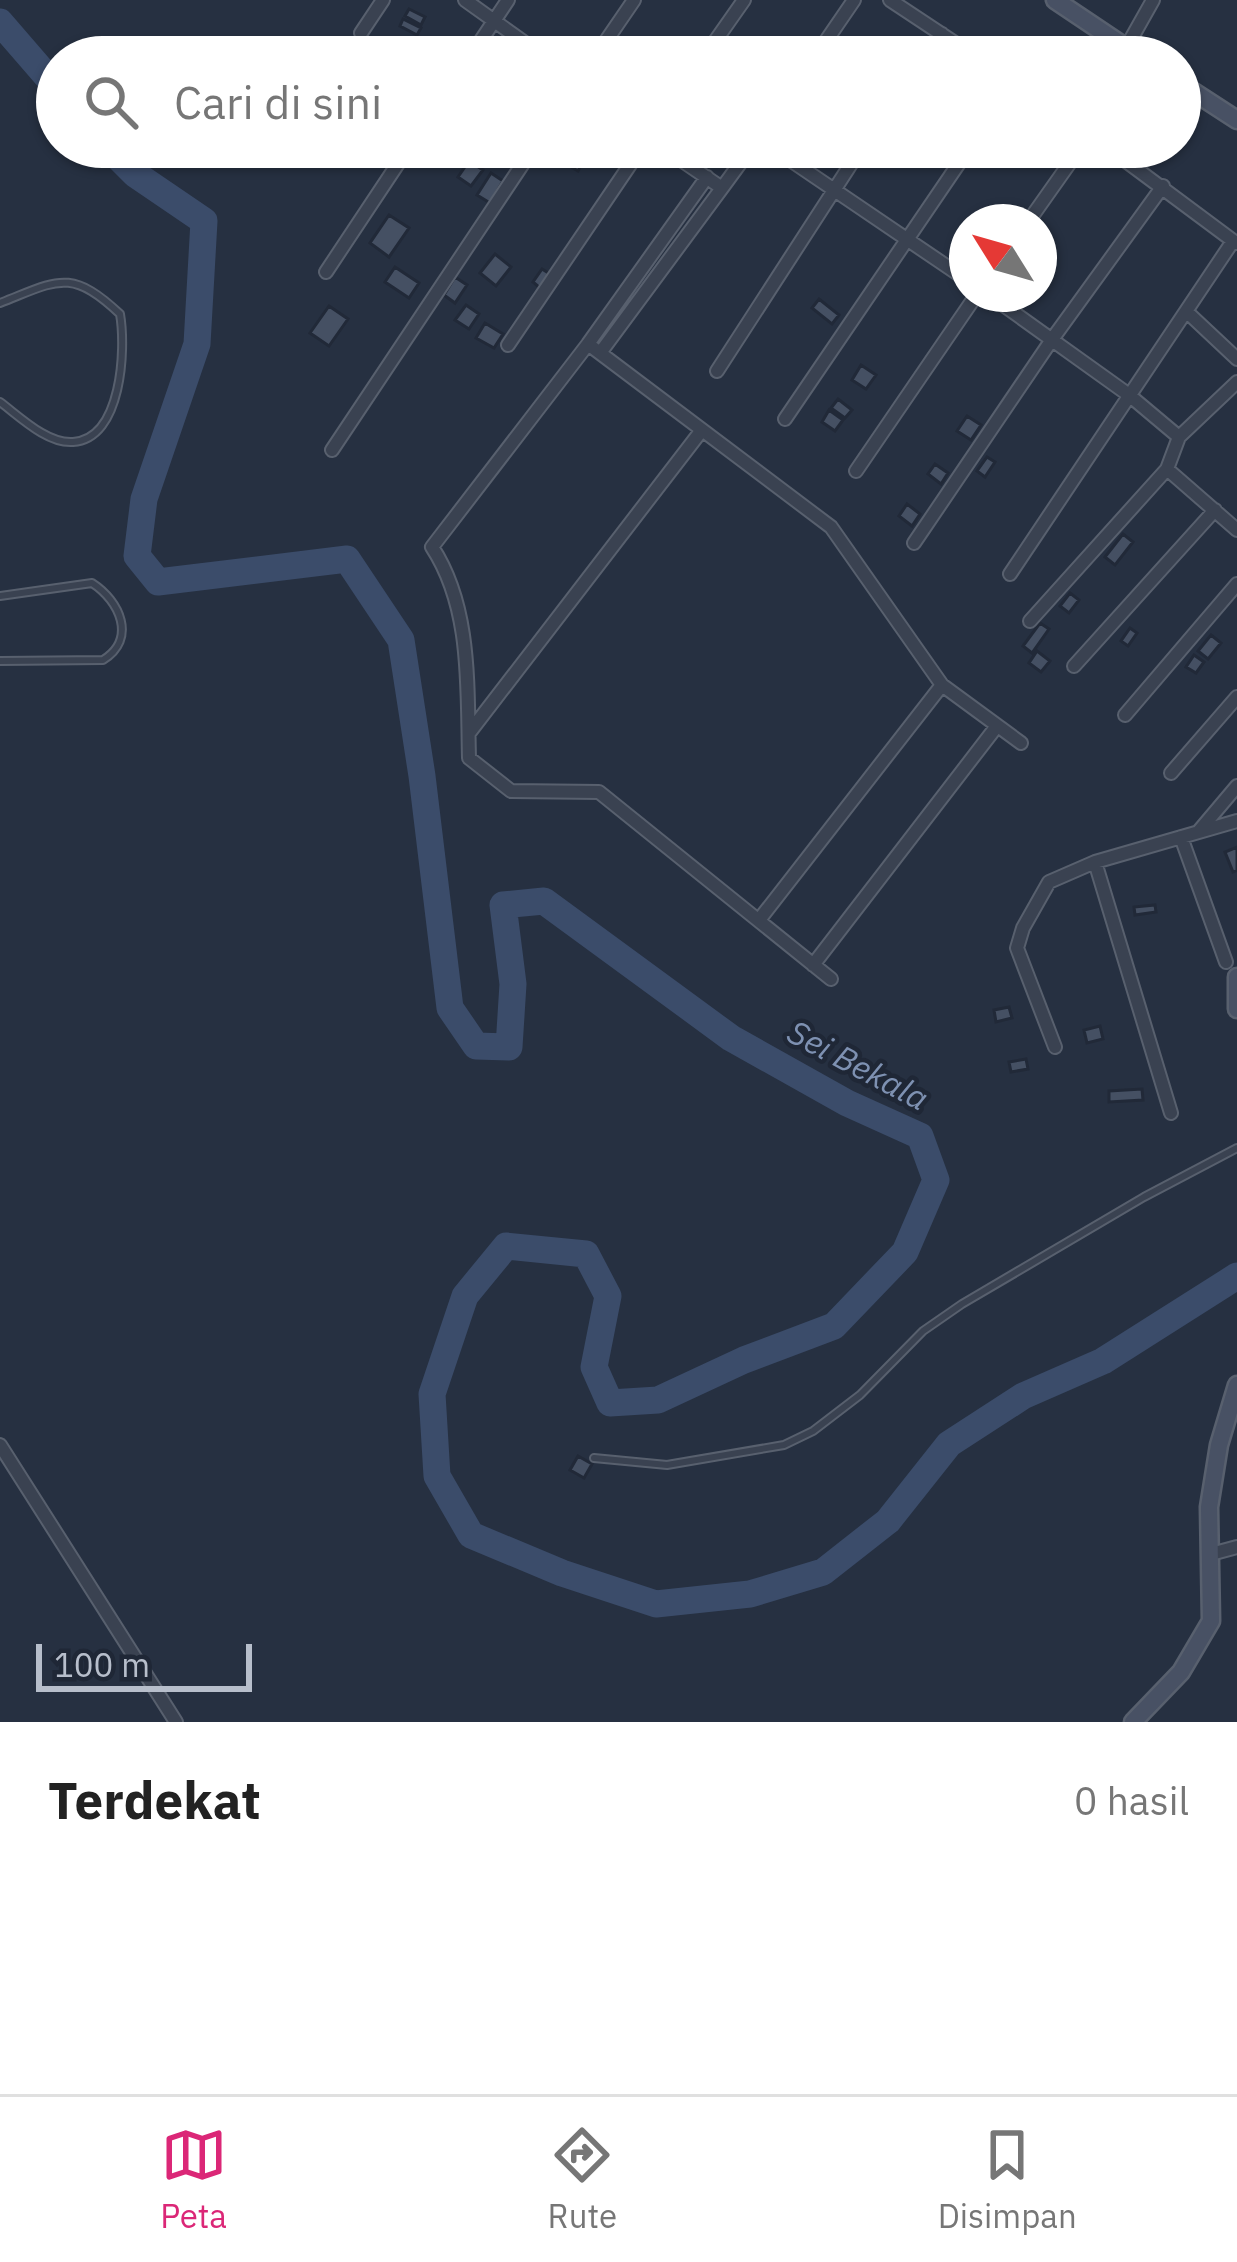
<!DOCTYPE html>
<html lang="id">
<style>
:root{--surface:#fff;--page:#f6f6f6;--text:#222;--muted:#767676;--line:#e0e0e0;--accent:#db2777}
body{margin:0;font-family:"IBM Plex Sans",sans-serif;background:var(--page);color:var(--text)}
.compass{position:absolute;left:949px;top:204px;width:108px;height:108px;border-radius:50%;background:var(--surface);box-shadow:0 3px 9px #0004;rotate:307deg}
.scale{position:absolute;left:36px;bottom:30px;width:216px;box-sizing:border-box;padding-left:12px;border:6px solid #b7becb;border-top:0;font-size:33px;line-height:42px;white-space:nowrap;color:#b7becb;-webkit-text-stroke:9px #1f2736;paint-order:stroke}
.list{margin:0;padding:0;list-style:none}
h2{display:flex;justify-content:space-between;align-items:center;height:156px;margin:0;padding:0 48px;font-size:51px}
h2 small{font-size:39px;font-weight:400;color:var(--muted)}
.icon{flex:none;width:66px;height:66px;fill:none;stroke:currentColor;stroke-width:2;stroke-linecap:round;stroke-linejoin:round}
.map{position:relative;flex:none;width:1237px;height:1722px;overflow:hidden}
.search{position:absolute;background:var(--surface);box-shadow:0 3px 9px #0004;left:36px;right:36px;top:36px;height:132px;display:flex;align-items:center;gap:30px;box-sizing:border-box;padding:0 42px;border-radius:66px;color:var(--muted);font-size:45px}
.sheet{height:372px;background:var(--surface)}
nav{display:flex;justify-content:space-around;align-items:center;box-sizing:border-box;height:168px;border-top:3px solid var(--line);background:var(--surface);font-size:33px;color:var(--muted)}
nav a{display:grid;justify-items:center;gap:6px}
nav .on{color:var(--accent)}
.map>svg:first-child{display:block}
</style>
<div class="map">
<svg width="1237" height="1722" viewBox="0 0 1237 1722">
<rect width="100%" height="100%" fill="#263041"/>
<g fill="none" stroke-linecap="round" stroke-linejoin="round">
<!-- river -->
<path stroke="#3b4c6a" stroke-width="27" d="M0 22 57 88
M108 147 135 174 204 221 197 344 144 499 137 556 158 582 347 559 401 640 422 776 450 1008 476 1046 509 1047 513 984 503 905 544 901 731 1038 847 1103 920 1136 936 1180 905 1252 834 1326 744 1360 658 1400 610 1403 594 1367 608 1296 586 1254 506 1246 465 1296 432 1394 437 1476 471 1535 562 1573 656 1604 750 1594 823 1572 888 1521 949 1444 1023 1396 1103 1361 1237 1276"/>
</g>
<!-- building -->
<path fill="#455063" stroke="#212938" stroke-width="3" d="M409 9 425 17 421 25 405 16Z
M403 19 421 28 417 35 400 26Z
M387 40 406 52 403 57 383 47Z
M570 151 585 159 578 171 564 163Z
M469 161 483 170 471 186 458 177Z
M491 173 503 181 490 203 477 195Z
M389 215 409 228 389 257 370 243Z
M495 254 511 267 496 286 480 273Z
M395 267 419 283 409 298 385 282Z
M542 269 550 274 540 288 533 282Z
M455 277 467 285 455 303 444 295Z
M819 299 839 315 832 324 812 308Z
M466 305 479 314 469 329 455 320Z
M329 306 348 319 329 346 310 333Z
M485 323 503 334 494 348 476 338Z
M861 365 876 375 866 389 852 380Z
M838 399 852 410 845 418 831 408Z
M829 410 843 420 835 431 822 422Z
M967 416 981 425 971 440 957 431Z
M987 457 995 462 985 477 977 471Z
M935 464 948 473 941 484 928 474Z
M907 504 920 514 912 526 899 516Z
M1123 534 1133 542 1115 565 1105 557Z
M1070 593 1079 600 1069 613 1060 606Z
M1040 623 1049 629 1032 653 1023 646Z
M1130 628 1137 633 1128 646 1121 641Z
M1211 635 1221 643 1208 659 1198 651Z
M1037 651 1050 661 1041 672 1029 663Z
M1194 655 1204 662 1196 673 1186 667Z
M1237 847V870L1233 872 1225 852Z
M1155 905 1156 912 1135 915 1134 907Z
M1009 1007 1012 1018 996 1022 994 1010Z
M1100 1026 1103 1039 1087 1043 1084 1030Z
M1026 1059 1028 1069 1011 1072 1009 1062Z
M1142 1089 1143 1100 1109 1102V1091Z
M578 1456 592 1464 584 1478 570 1470Z"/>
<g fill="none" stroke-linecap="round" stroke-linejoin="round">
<!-- lane casing -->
<g stroke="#58606e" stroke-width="10">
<path id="lane" d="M0 303C57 281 70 267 120 314 126 349 122 439 73 442 47 444 19 416 0 402
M0 596 92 583C120 601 137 639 103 660L0 661
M594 1458 667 1465 784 1445 813 1431 860 1395 923 1331 962 1304 1144 1197 1237 1148"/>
</g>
<!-- street casing -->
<g stroke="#58606e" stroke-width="16">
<path id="street" d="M465 0 532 48
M890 0 976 57
M361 33 383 0
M1126 48 1153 0
M470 57 508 0
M595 57 634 0
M704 57 744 0
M815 57 854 0
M926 57 942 34
M662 147 722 188 752 147
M771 147 967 280
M1107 147 1236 243
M707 177 588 344 432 547C472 608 467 687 469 758L511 791 599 792 831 979
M1028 222 1081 147
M326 272 409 147
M988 294 1129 395 1179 437
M1187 312 1237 359
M588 344 831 527 942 685 1021 743
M508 345 642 147
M600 353 722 188
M717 371 862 147
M1237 382 1179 437 1167 469 1237 530
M785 419 970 147
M332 450 534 147
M856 471 977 294
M914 543 1053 338 1163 186
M1010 574 1233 241
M1030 621 1167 469
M1074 666 1215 510
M1125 715 1237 584
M469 733 702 430
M1171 773 1237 697
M1199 831 1237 786
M1181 837 1226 962
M1095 862 1171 1113
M759 920 942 685
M813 965 997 726
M1055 1047 1017 948 1023 928 1049 882 1095 862 1237 821
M0 1445 176 1722
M1211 1554 1237 1547"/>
</g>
<!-- secondary casing -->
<g stroke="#58606e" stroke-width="21">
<path id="secondary" d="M1055 0 1140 57
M1180 83 1237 120
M1237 977V1009
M1133 1722 1181 1672 1211 1621 1209 1507 1219 1445 1237 1385"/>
</g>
<!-- lane -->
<use href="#lane" stroke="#3a4251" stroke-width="6"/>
<!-- street -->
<use href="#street" stroke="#3a4251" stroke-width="12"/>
<!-- secondary -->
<use href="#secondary" stroke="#485164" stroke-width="16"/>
</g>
<g text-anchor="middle" stroke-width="9" stroke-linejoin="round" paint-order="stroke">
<!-- water labels -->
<g font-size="33" font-style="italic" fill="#7e91b2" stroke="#1f2736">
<text transform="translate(858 1065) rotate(28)" y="12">Sei Bekala</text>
</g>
</g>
</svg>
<svg class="compass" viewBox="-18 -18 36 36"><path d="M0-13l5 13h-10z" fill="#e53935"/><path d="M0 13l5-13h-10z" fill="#767676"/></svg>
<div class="scale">100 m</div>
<div class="search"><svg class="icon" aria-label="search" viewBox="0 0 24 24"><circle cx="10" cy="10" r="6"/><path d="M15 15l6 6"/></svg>Cari di sini</div>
</div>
<section class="sheet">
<h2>Terdekat<small>0 hasil</small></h2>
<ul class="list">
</ul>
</section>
<nav>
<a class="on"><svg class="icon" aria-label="map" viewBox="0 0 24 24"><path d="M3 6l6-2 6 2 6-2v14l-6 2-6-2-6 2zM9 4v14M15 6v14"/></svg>Peta</a>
<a><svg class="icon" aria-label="directions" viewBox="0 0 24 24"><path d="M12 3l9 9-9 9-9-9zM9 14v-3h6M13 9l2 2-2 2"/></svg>Rute</a>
<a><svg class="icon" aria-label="saved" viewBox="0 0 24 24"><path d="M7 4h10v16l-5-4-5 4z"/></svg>Disimpan</a>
</nav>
